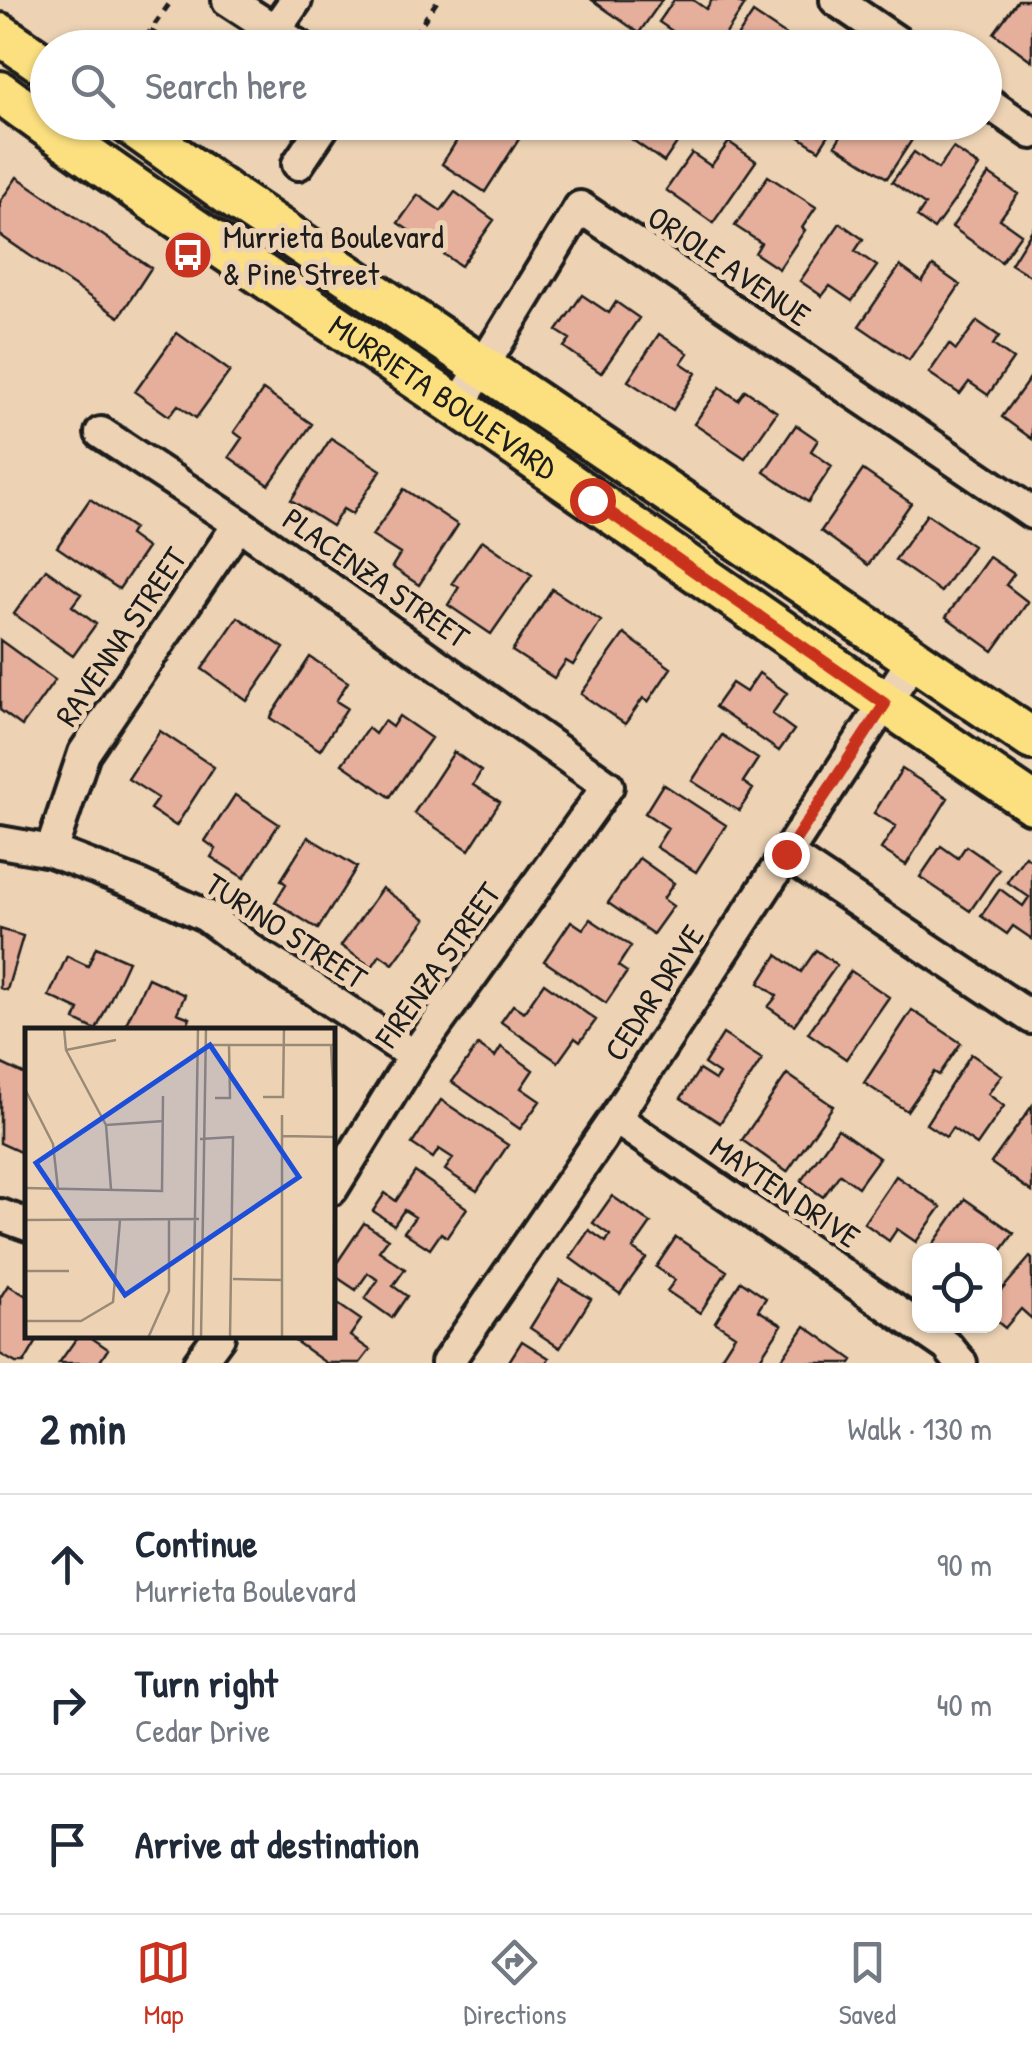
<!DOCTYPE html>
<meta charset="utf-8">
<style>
:root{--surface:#fff;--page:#f2f2f3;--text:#1f2937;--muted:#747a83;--line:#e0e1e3;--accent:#c8321e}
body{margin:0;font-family:"Patrick Hand",sans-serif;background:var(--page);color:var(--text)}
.controls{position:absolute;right:30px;bottom:30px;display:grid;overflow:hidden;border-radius:20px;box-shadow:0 2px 8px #0004}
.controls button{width:90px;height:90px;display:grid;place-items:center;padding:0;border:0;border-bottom:2px solid var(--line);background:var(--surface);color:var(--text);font:50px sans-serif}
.stop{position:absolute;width:30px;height:30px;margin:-22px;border:8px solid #c8321e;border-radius:50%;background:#fff}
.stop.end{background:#c8321e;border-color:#fff;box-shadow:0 2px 10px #0008}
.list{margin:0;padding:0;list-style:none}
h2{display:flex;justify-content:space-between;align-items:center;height:130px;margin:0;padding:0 40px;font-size:42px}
h2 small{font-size:32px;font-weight:400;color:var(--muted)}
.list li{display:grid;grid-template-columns:65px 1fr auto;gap:30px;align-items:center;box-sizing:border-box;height:140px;padding:0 40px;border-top:2px solid var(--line)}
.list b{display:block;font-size:38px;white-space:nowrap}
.list p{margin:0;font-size:32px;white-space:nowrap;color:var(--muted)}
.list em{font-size:32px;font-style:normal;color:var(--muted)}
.icon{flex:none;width:55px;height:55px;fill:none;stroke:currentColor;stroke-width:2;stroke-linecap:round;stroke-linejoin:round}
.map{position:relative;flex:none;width:1032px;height:1363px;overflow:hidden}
.search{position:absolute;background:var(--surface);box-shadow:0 2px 8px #0004;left:30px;right:30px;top:30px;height:110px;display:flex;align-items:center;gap:25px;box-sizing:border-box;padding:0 35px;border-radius:55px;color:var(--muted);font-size:38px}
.sheet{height:550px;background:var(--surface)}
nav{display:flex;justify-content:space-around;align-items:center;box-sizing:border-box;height:140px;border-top:2px solid var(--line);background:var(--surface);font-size:28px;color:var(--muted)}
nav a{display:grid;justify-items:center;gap:5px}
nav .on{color:var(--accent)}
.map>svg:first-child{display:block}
</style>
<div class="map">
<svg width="1032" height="1363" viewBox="0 0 1032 1363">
<rect width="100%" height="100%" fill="#edd3b4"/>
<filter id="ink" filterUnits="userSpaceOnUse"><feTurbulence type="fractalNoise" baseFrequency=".01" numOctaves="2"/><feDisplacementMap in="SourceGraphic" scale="20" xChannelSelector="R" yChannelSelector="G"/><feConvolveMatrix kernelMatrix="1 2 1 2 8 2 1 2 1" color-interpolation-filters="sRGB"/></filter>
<g filter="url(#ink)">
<!-- building -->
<path fill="#e6af9c" stroke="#1c1c1c" stroke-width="2.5" d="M592 0H662L639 33Z
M674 0H693L706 9 712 0H734L744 6 717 48H697L659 22Z
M1018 0H1032V61L994 33Z
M753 13 804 47 803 48H730Z
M487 122H493L519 139 485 192 442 164 464 129 477 138Z
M617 122H691L664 162 614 127Z
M800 122H837L819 150 793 133Z
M850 122H916L921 126 887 178 835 145Z
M729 142 756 161 713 223 666 190 692 153 711 166Z
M953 148 979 166 934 229 917 217 925 205 892 182 914 152 938 169Z
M989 174 1018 194 1000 219 1021 234 1001 262 952 227Z
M768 176 816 207 802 228 805 230 779 269 755 253 761 243 735 226Z
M17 177 151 268 119 317 0 235V202Z
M455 192 494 220 461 266 398 223 418 195 441 211Z
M840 223 863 239 855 251 877 266 852 301 830 286 822 296 800 281Z
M1032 230V277L1011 264Z
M900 266 922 282 933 266 960 285 909 360 859 326Z
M582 295 609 313 616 302 639 318 601 373 564 347 570 339 557 331Z
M977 321 999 336 993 345 1013 359 988 395 969 382 960 394 929 373 949 344 956 350Z
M177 333 230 371 196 418 178 405 169 416 135 392Z
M659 334 688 353 681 363 696 373 673 410 628 381Z
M1030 378 1032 380V439L1002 417Z
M720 387 738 400 745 390 777 412 745 458 694 424Z
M263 390 312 424 269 485 229 457 242 438 234 432Z
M796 425 818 440 811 451 832 466 808 502 764 472Z
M331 438 381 470 352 514 343 509 332 526 291 500Z
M863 470 911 503 868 565 821 531Z
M404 489 458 525 419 585 392 567 400 554 372 536Z
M90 499 133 528 129 535 147 548 119 589 57 547Z
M927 514 973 546 941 592 895 560Z
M482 540 532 575 491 634 448 605 459 587 452 583Z
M989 557 1014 574 1006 585 1028 602 993 651 946 617Z
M46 569 81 594 72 606 96 624 73 656 14 614Z
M552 589 601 621 573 665 566 661 554 678 512 651Z
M238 617 284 648 247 701 202 669Z
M624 634 671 668 648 702 643 698 625 724 581 694Z
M0 640 55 680 22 726 0 710Z
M310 657 348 682 336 701 347 708 320 750 270 718Z
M759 673 787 693 772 714 794 730 779 751 715 707 732 683 746 692Z
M399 716 431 738 390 797 342 764 368 728 375 734 384 721 392 727Z
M160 731 214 767 176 826 150 809 158 798 128 779Z
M722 735 758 759 743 782 753 789 739 811 692 781Z
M454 752 481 771 473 785 500 802 469 850 414 813Z
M902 769 948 798 906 865 881 849 896 826 874 813Z
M663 784 726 825 696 872 656 847 668 828 645 813Z
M235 795 279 824 244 878 211 857 216 849 205 841Z
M308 837 357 867 318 929 275 902 286 884 281 880Z
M941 846 958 858 966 846 999 869 970 911 920 877Z
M1025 856 1032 861V939L1013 926 1007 934 981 916 1000 889 1023 906 1029 897 1007 882Z
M639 858 674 883 663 899 673 906 653 934 608 903Z
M382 888 426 919 393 964 380 955 372 967 341 946Z
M590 919 631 946 618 966 627 972 606 1003 544 961 571 921 583 929Z
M0 929 23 936 7 990 0 988Z
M96 947 128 961 96 1030 75 1020 79 1010 49 996 67 956 88 966Z
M816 950 837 965 794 1025 768 1007 777 996 759 983 777 955 801 972Z
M851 971 889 997 846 1059 808 1033Z
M148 978 185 995 177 1013 190 1018 184 1030H123Z
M544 983 596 1020 580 1042 575 1038 558 1062 501 1022 513 1005 524 1012Z
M912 1010 961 1043 939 1075 934 1072 907 1111 864 1083Z
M723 1034 762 1059 720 1123 681 1098 699 1070 715 1080 719 1074 704 1064Z
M478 1045 495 1057 501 1047 533 1070 521 1088 540 1101 520 1129 452 1082Z
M971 1054 1002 1075 988 1094 1004 1106 977 1145 952 1128 946 1137 926 1124Z
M0 1063 28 1076V1142L22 1153 0 1143Z
M787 1074 833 1106 787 1172 742 1140Z
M441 1100 508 1145 477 1191 445 1170 453 1158 439 1149 433 1158 412 1144Z
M1032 1106V1192L991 1163Z
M838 1129 879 1158 858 1187 840 1174 823 1197 801 1181Z
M415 1172 467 1208 447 1237 441 1233 430 1249 404 1232 415 1217 404 1210 394 1225 373 1211 385 1193 396 1201Z
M896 1176 941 1207 916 1242 897 1229 889 1241 864 1223Z
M612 1196 651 1223 633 1249 646 1258 620 1294 570 1258 589 1230 606 1242 610 1235 593 1223Z
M965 1199 1014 1233 994 1261V1250H929Z
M364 1223 388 1239 379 1251 405 1269 393 1286 407 1296 392 1318 365 1299 378 1280 368 1273 356 1290 332 1274V1270Z
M676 1237 727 1271 700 1313 667 1291 675 1280 656 1267Z
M1030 1257 1032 1259V1319L1021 1309 1005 1328 994 1319V1299Z
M560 1280 591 1299 560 1348 530 1328Z
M741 1281 766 1298 758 1310 782 1325 757 1363H724L719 1360 735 1335 715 1322Z
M8 1285 28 1297V1336H40L24 1363H16L0 1354V1298Z
M332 1300 361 1320 350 1336 370 1350 360 1363H326L288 1336H332Z
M805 1326 853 1360 851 1363H779Z
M78 1336H89L108 1349 99 1363H59Z
M522 1341 549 1358 546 1363H508Z"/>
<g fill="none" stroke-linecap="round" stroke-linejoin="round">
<!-- minor casing -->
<g stroke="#1c1c1c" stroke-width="38">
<path id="minor" d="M228 0 302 48
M836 0 906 48
M275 30 296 0
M984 100 1032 133
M298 164 326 122
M458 407 580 207 1032 513
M101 433 239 524 608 786 414 1056 332 1189
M0 842 51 851 139 885 206 916 254 952 311 987 414 1056
M51 851 84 753 239 524
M785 853 1032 1018
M615 1118 947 1346 961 1363
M0 1215 28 1225
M199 1363 219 1336
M447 1363 615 1118 914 658"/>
</g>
<!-- major casing -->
<g stroke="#1c1c1c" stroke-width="48">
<g id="major">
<path d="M0 34 48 67"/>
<path id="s1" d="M0 92C148 201 302 301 454 404 647 536 838 672 1032 803"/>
<path d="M127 122 228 194 1032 739"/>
</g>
</g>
<!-- path -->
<path stroke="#1c1c1c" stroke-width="5" stroke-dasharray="8 8" stroke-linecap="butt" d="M148 48 157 35 150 31 172 0
M405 48 438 0"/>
<!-- minor -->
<use href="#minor" stroke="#edd3b4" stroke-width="30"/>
<!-- major -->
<use href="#major" stroke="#fce080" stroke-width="40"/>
</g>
</g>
<g fill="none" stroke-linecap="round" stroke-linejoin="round" filter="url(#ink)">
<!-- route -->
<path stroke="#c8321e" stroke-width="12" d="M592 500 885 704 786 854"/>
</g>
<!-- icons -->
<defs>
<g id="bus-disc" transform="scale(2.5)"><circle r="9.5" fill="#c8321e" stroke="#edd3b4"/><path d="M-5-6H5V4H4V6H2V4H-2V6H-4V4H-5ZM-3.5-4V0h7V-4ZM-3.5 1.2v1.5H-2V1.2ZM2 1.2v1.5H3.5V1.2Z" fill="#fff"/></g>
</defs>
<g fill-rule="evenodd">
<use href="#bus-disc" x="188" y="255"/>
</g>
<g text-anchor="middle" stroke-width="10" stroke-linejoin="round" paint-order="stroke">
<!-- poi labels -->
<g font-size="32" fill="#1c1c1c" stroke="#edd3b4" text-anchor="start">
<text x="223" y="248">Murrieta Boulevard<tspan x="223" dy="37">&amp; Pine Street</tspan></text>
</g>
<!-- street labels -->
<g font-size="32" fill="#1c1c1c" stroke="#edd3b4">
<text transform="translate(729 266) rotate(34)" y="11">ORIOLE AVENUE</text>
<text dy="11" stroke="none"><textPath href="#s1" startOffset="538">MURRIETA BOULEVARD</textPath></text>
<text transform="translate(376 578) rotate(35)" y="11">PLACENZA STREET</text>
<text transform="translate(121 637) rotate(-56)" y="11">RAVENNA STREET</text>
<text transform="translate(286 931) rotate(33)" y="11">TURINO STREET</text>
<text transform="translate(438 965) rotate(-55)" y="11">FIRENZA STREET</text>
<text transform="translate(654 993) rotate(-57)" y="11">CEDAR DRIVE</text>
<text transform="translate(785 1192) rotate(34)" y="11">MAYTEN DRIVE</text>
</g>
</g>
<!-- overview -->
<g transform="translate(25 1028)">
<rect width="310" height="310" fill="#edd3b4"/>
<path fill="none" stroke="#998a77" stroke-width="2.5" d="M39 0 41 22 81 97 86 161M180 17H310M306 17 308 59M41 22 91 12M0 61 28 116 33 161M238 69H258L259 0M190 70H205L204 17M257 87V310M81 97 139 93M257 108 310 109M175 111 208 109 205 310M0 160 137 163 138 68M0 192 174 191M0 243H44M208 251 257 252M0 293H56L88 274 95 192M123 310 144 263V191M168 310 173 0M176 310 181 0M308 310 310 109"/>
<path fill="#1d4ed8" fill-opacity="0.15" stroke="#1d4ed8" stroke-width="5" d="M185 17 274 149 100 267 11 135Z"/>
<rect width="310" height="310" fill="none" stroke="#1c1c1c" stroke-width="5"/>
</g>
</svg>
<div class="controls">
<button><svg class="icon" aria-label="locate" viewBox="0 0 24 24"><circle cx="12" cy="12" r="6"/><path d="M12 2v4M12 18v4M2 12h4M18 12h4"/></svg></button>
</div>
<div class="stop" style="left:592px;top:500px"></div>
<div class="stop end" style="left:786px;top:854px"></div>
<div class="search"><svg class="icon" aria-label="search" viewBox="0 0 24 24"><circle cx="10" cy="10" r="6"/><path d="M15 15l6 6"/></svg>Search here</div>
</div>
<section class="sheet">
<h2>2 min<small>Walk · 130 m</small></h2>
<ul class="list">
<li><svg class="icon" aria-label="ahead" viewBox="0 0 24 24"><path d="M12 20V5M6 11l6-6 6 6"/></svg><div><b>Continue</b><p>Murrieta Boulevard</p></div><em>90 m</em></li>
<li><svg class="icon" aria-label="right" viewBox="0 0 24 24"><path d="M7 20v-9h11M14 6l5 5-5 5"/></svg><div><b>Turn right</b><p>Cedar Drive</p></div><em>40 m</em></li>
<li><svg class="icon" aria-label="arrive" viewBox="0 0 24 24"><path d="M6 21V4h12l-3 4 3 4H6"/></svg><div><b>Arrive at destination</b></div></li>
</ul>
</section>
<nav>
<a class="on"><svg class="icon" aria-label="map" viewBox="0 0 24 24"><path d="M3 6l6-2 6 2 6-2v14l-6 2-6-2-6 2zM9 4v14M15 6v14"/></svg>Map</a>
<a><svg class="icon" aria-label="directions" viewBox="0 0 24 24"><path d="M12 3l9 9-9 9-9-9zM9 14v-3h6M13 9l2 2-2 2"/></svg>Directions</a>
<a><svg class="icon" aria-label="saved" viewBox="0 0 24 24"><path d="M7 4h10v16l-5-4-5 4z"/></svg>Saved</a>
</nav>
